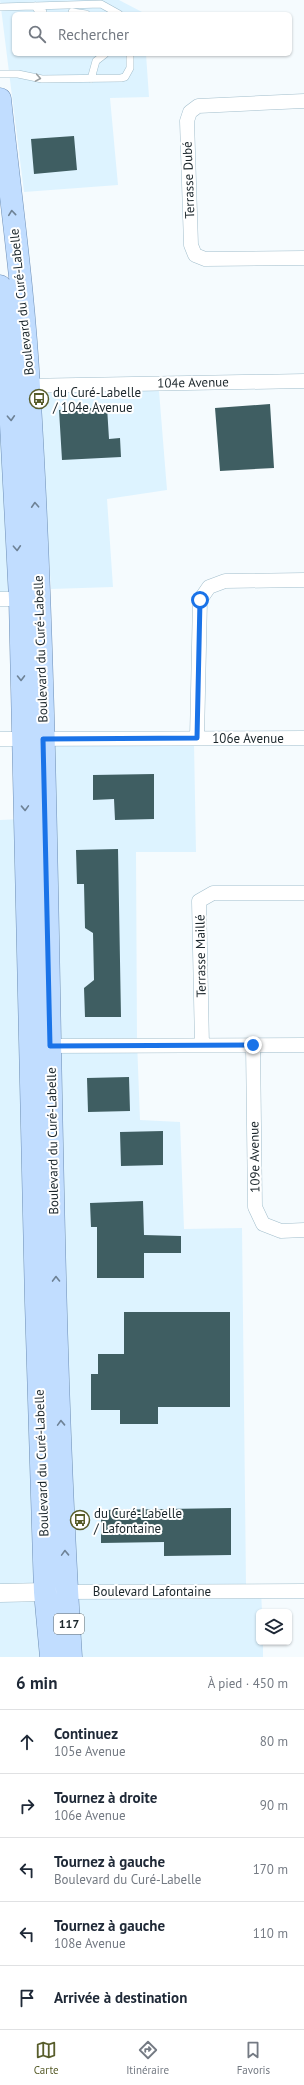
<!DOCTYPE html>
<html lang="fr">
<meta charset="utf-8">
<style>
:root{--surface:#fff;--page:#f6f6f7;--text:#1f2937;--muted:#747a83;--line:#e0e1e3;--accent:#585d2b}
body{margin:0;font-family:"PT Sans",sans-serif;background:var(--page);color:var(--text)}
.controls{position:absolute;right:12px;bottom:12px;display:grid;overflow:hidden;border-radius:6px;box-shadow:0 1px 3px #0004}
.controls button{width:36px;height:36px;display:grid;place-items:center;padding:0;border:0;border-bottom:1px solid var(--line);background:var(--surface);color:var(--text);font:20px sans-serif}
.stop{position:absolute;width:12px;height:12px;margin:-9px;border:3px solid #1a73e8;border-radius:50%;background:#fff}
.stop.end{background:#1a73e8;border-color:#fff;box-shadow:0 1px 4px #0008}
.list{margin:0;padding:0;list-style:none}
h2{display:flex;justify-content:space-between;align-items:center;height:52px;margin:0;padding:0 16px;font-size:17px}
h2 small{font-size:13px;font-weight:400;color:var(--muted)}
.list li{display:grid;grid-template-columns:26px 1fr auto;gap:12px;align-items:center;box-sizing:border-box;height:64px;padding:0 16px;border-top:1px solid var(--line)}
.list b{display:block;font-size:15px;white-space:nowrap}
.list p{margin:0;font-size:13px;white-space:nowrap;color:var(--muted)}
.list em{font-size:13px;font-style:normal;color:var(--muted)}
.icon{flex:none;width:22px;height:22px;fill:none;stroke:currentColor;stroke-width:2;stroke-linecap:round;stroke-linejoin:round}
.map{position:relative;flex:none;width:304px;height:1657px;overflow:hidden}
.search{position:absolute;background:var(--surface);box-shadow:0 1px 3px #0004;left:12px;right:12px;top:12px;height:44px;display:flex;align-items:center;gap:10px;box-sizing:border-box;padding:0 14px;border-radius:6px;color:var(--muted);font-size:15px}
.sheet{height:372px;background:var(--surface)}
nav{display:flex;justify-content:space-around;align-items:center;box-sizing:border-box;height:56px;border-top:1px solid var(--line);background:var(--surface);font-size:11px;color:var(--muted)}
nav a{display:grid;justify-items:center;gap:2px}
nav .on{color:var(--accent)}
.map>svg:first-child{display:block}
</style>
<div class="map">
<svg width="304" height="1657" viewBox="0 0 304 1657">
<rect width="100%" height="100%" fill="#f5fbfe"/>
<!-- built -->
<path fill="#ddf3ff" d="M0 0H119L142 12V14H14V54H146L149 97 110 98 118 185 24 192Z
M0 316 18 591 0 592Z
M38 391H159L167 490 107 499 113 587 51 589Z
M194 743 196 852H136L137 1041 140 1120 180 1122 184 1229 242 1228 246 1585H69L51 746Z
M22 819 42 1585 0 1584V820Z
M261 1590 262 1612H259V1642H263V1657H0V1591Z"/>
<!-- building -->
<path fill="#3f5e62" d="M74 136 77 170 34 174 31 139Z
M270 404 274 468 220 471 215 408Z
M107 407 109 439 120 438 121 457 62 460 59 410Z
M154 774V819L115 820 114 799 93 800V775Z
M118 849 121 1017H85L84 988 94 980 93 933 85 928 84 884H77L76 850Z
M129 1077 130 1111 88 1112 87 1078Z
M163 1131V1165L121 1166 120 1132Z
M143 1201 144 1235 181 1236V1253H144V1278H97V1227H91L90 1203Z
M124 1312H230V1407H158V1424H120V1410H91V1374H98V1354H124Z
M231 1508V1555L164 1556V1542L101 1543V1510Z"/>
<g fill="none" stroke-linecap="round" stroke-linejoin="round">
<!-- service casing -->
<g stroke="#a2becc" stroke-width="8">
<path id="service" d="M35 6 39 12H43
M0 7 101 4 119 14
M72 12 86 14
M0 74H18L42 79 121 78 125 77 130 68V54
M91 79 96 61 105 54"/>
</g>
<!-- minor casing -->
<g stroke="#a2becc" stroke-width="15">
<path id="minor" d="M304 101 198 106 190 112 187 121 191 245 195 255 205 259 304 258
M22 386 304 381
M0 599H29
M197 738 200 600 209 587 225 581 304 580
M0 739 304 738
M202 1045 199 901 213 893H304
M253 1045 255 1207 263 1224 281 1231 304 1230
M42 1046 304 1045
M60 1592 304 1591"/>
</g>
<!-- tertiary casing -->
<g stroke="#a2becc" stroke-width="19">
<path id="tertiary" d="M0 1593 45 1592"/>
</g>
<!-- primary casing -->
<g stroke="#6d8eb5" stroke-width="23">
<path id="primary" d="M0 99C10 195 24 291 29 387 55 810 44 1234 71 1657
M0 286 9 386 20 599 36 1302 45 1592 51 1657"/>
</g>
<!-- service -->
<use href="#service" stroke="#fff" stroke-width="7"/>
<!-- minor -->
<use href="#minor" stroke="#fff" stroke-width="14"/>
<!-- tertiary -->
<use href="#tertiary" stroke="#fff" stroke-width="18"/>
<!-- primary -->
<use href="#primary" stroke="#c1ddff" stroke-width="22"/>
</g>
<!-- one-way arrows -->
<defs><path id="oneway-chevron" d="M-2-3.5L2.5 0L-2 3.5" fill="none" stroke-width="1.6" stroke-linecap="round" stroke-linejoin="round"/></defs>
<use stroke="#999ea0" href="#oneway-chevron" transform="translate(38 78) rotate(10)"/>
<g stroke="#6e8296">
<use href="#oneway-chevron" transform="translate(12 213) rotate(-96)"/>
<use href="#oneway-chevron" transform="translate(11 418) rotate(87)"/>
<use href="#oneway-chevron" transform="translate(35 505) rotate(-93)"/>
<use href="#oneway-chevron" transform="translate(17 548) rotate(87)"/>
<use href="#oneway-chevron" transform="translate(21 678) rotate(89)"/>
<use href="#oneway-chevron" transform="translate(25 808) rotate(88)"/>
<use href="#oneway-chevron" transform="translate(56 1279) rotate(-91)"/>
<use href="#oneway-chevron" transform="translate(61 1423) rotate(-92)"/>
<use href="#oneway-chevron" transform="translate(65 1553) rotate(-92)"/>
</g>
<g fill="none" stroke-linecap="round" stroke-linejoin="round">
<!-- route -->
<path stroke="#1a73e8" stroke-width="5" d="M200 600 197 738 43 739 50 1046 253 1045"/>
</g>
<!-- icons -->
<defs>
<g id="bus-ring" transform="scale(1)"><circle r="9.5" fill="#fff" stroke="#585d2b" stroke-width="1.5"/><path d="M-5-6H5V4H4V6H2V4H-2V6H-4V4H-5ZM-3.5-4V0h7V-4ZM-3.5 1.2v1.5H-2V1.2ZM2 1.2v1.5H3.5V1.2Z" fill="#585d2b"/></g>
</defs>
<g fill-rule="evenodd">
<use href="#bus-ring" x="39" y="399"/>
<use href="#bus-ring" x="80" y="1520"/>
</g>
<g text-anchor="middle" stroke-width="4" stroke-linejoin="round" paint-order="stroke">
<!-- shield labels -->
<rect fill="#fff" stroke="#60686b" stroke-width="1" x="54" y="1614" width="30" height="20" rx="3"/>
<g font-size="12" font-weight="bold" fill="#1c272c">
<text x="69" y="1628">117</text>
</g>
<!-- street labels -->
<g font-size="13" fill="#1c272c" stroke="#fff">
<text transform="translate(188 180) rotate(-92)" y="5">Terrasse Dubé</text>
<text transform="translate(21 302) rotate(-96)" y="5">Boulevard du Curé-Labelle</text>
<text transform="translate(193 382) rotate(-1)" y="5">104e Avenue</text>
<text transform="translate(40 649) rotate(-92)" y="5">Boulevard du Curé-Labelle</text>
<text x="248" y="743">106e Avenue</text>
<text transform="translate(200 956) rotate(-91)" y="5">Terrasse Maillé</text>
<text transform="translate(52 1141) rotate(-91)" y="5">Boulevard du Curé-Labelle</text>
<text transform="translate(254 1157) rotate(-91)" y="5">109e Avenue</text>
<text transform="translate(41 1463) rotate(-92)" y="5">Boulevard du Curé-Labelle</text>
<text x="152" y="1596">Boulevard Lafontaine</text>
</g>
<!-- poi labels -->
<g font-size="13" fill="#1c272c" stroke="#fff" text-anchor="start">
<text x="53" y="397">du Curé-Labelle<tspan x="53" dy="15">/ 104e Avenue</tspan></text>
<text x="94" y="1518">du Curé-Labelle<tspan x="94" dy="15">/ Lafontaine</tspan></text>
</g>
</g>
</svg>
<div class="controls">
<button><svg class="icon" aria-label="layers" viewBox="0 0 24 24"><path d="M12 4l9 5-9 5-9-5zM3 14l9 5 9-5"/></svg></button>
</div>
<div class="stop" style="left:200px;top:600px"></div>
<div class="stop end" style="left:253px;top:1045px"></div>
<div class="search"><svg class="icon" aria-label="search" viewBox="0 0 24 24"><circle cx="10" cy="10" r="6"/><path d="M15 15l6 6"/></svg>Rechercher</div>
</div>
<section class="sheet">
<h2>6 min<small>À pied · 450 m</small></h2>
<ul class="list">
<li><svg class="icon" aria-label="ahead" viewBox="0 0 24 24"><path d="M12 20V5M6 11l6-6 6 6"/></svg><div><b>Continuez</b><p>105e Avenue</p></div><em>80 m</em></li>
<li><svg class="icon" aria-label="right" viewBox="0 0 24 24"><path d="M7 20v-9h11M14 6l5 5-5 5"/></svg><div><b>Tournez à droite</b><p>106e Avenue</p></div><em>90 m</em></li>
<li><svg class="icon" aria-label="left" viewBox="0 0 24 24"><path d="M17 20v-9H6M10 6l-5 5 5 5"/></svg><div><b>Tournez à gauche</b><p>Boulevard du Curé-Labelle</p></div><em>170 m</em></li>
<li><svg class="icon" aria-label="left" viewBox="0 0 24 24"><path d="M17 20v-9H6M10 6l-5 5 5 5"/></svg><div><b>Tournez à gauche</b><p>108e Avenue</p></div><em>110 m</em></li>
<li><svg class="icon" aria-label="arrive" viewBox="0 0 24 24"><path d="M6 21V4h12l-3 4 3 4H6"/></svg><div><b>Arrivée à destination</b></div></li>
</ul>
</section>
<nav>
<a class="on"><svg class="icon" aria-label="map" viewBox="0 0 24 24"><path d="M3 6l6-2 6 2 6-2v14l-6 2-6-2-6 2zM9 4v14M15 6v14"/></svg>Carte</a>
<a><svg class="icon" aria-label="directions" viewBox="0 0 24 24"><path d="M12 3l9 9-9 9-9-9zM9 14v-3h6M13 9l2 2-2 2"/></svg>Itinéraire</a>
<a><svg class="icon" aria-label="saved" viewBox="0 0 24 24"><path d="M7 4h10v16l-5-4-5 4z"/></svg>Favoris</a>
</nav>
